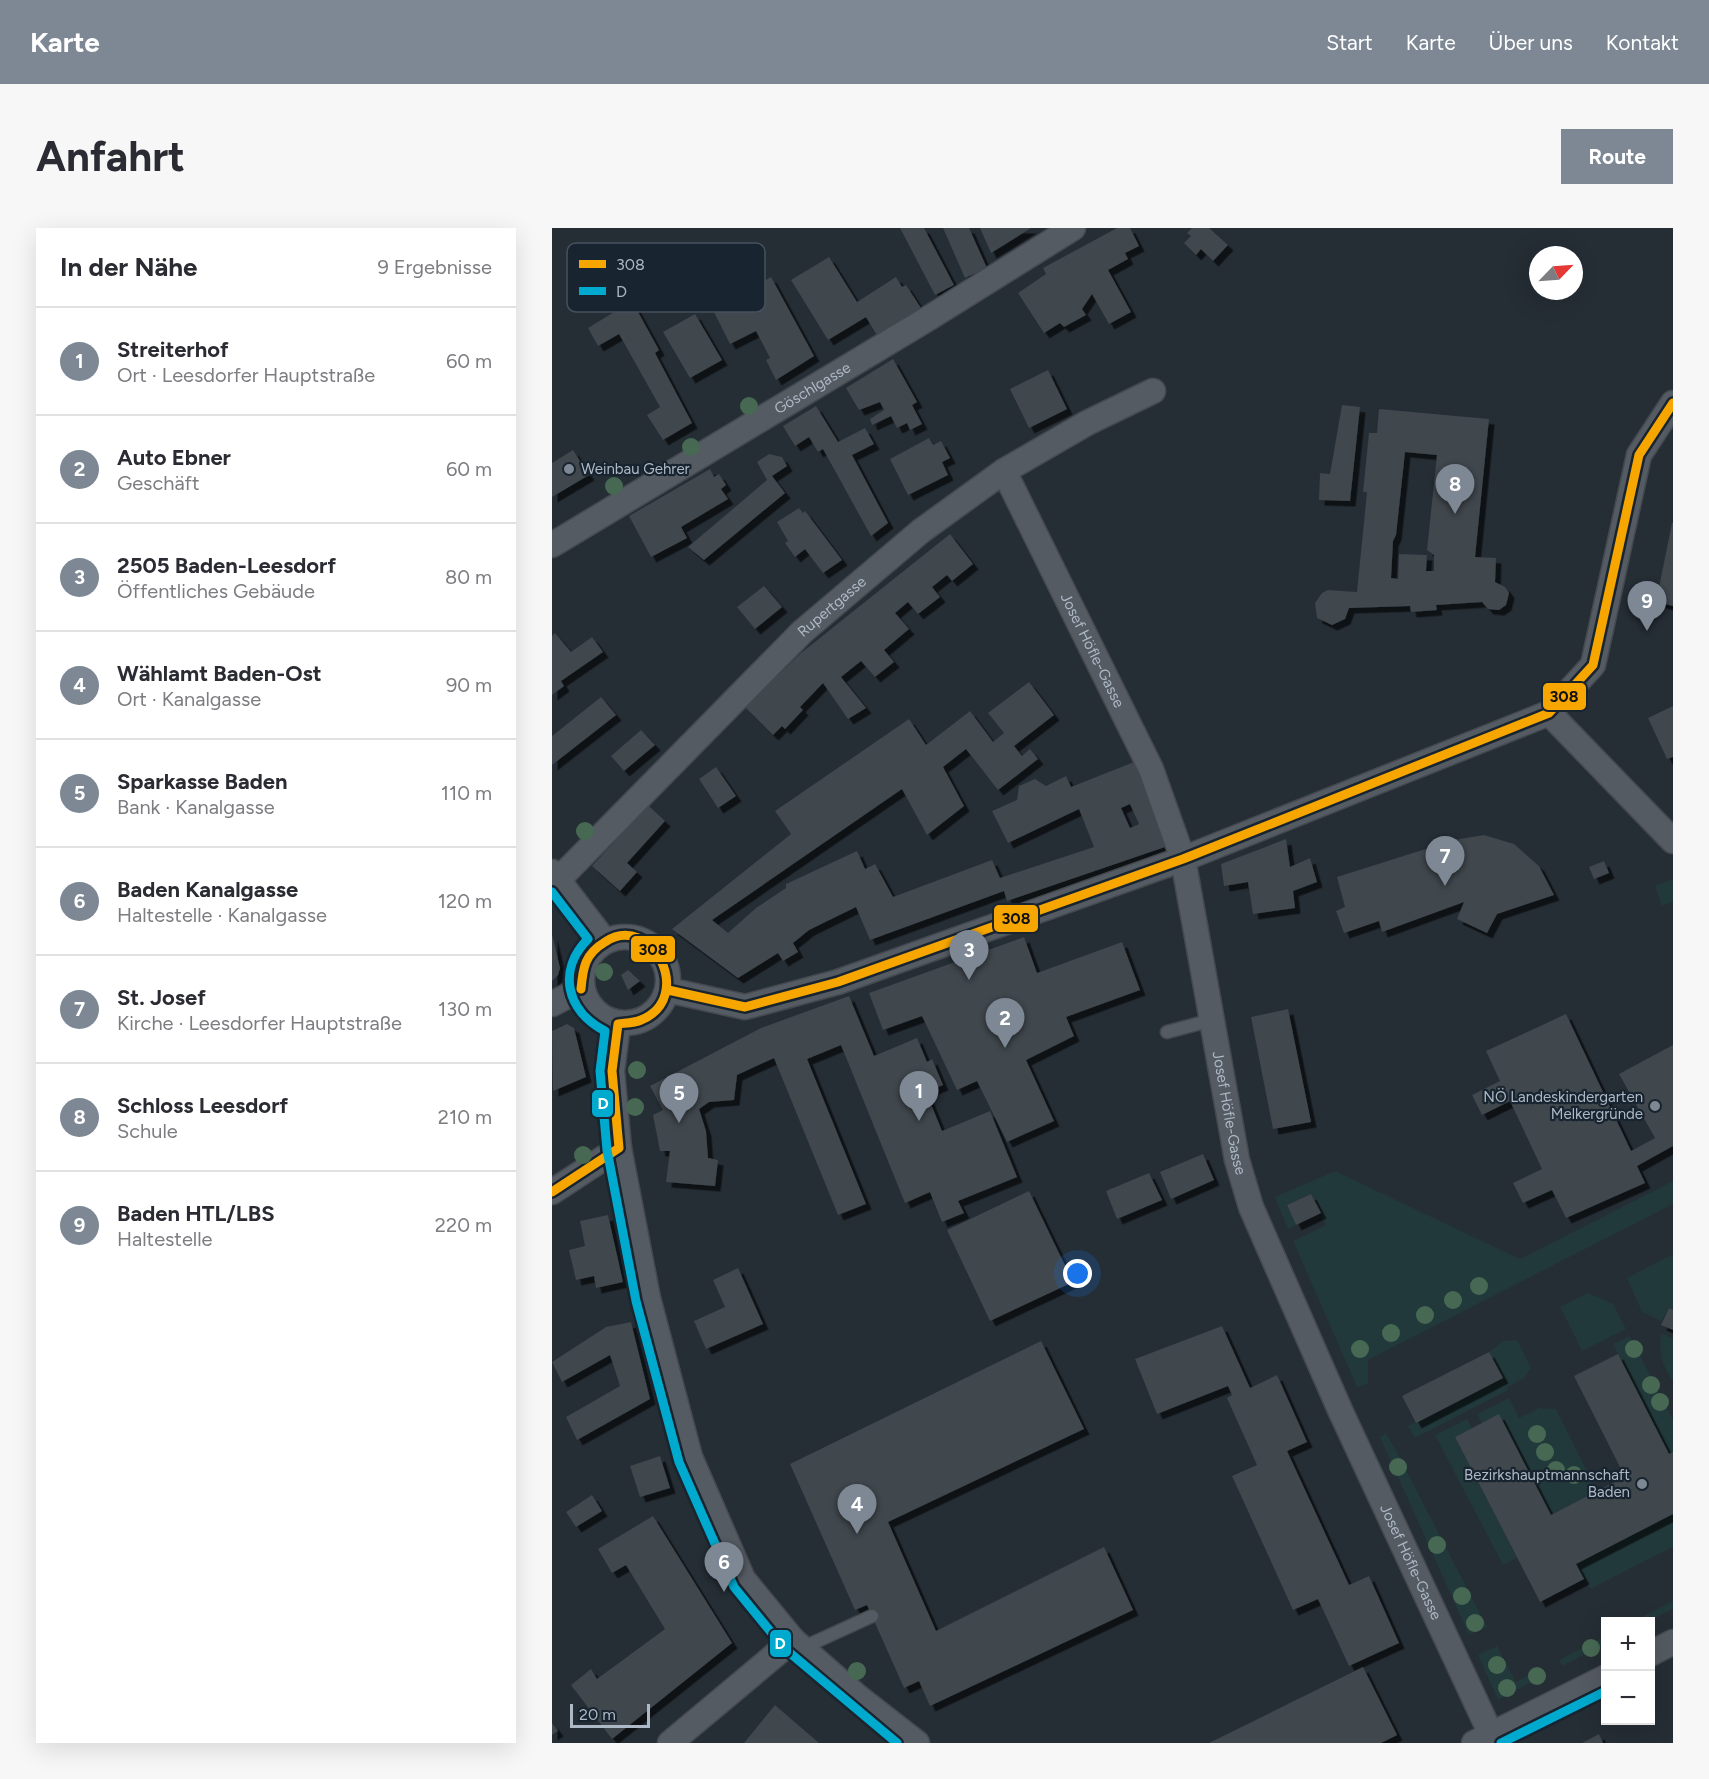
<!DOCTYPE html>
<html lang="de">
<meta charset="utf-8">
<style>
:root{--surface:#fff;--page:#f7f7f7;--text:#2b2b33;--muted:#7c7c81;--line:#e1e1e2;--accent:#7d8894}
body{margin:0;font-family:Figtree,sans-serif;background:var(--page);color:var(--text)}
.controls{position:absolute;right:18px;bottom:18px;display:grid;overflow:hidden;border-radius:0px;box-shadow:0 6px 24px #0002}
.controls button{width:54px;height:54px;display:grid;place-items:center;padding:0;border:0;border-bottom:2px solid var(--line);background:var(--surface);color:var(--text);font:30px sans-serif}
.compass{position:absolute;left:977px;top:18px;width:54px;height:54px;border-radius:50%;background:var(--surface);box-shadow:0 6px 24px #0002;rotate:65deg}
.scale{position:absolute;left:18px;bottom:15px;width:80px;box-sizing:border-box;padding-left:6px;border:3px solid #adb9c7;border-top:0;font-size:16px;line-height:21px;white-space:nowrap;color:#adb9c7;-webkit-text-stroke:4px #18242f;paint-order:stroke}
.you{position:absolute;left:526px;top:1046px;width:21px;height:21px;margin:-15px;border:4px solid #fff;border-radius:50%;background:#1a73e8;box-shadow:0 0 0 9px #1a73e833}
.badge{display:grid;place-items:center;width:39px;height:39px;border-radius:50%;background:var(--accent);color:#fff;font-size:20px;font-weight:700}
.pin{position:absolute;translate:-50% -50px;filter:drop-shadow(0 2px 3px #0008)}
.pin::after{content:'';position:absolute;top:32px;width:21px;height:18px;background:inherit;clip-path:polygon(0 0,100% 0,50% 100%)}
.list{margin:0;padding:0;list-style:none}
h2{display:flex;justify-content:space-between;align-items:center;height:78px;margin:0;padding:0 24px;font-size:26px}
h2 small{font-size:20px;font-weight:400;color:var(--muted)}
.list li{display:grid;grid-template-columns:39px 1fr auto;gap:18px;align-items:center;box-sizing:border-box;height:108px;padding:0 24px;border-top:2px solid var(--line)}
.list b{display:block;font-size:22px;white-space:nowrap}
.list p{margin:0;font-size:20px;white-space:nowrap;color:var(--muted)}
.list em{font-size:20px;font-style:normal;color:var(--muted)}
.map{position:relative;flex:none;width:1121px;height:1515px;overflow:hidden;border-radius:0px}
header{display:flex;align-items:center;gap:36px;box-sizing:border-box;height:84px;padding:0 30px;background:var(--accent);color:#fff}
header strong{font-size:28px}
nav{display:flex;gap:33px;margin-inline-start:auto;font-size:21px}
.intro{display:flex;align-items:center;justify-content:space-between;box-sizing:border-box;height:144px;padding:0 36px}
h1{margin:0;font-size:42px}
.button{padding:15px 27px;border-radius:0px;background:var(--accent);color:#fff;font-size:21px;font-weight:700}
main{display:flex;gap:36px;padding:0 36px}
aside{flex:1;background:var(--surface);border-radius:0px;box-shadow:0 6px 24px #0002}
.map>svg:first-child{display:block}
</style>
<header>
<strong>Karte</strong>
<nav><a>Start</a><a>Karte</a><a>Über uns</a><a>Kontakt</a></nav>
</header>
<div class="intro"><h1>Anfahrt</h1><a class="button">Route</a></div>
<main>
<aside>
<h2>In der Nähe<small>9 Ergebnisse</small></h2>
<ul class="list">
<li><span class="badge">1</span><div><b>Streiterhof</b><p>Ort · Leesdorfer Hauptstraße</p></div><em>60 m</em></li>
<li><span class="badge">2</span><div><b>Auto Ebner</b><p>Geschäft</p></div><em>60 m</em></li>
<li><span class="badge">3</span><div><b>2505 Baden-Leesdorf</b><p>Öffentliches Gebäude</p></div><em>80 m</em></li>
<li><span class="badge">4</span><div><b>Wählamt Baden-Ost</b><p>Ort · Kanalgasse</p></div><em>90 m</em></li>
<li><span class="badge">5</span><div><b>Sparkasse Baden</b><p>Bank · Kanalgasse</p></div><em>110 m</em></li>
<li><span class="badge">6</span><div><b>Baden Kanalgasse</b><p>Haltestelle · Kanalgasse</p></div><em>120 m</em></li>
<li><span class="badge">7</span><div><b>St. Josef</b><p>Kirche · Leesdorfer Hauptstraße</p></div><em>130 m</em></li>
<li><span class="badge">8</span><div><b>Schloss Leesdorf</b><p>Schule</p></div><em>210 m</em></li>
<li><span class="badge">9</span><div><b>Baden HTL/LBS</b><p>Haltestelle</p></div><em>220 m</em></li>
</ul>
</aside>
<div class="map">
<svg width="1121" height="1515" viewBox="0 0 1121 1515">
<defs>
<filter id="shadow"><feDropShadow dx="5.5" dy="5.5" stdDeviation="0" flood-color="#0009"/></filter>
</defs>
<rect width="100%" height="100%" fill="#252d35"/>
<!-- green -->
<path fill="#22393b" d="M1121 651V674L1110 678 1103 658Z
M783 943 968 1031 1121 953V976L816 1132V1156L805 1159 741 1013 774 997 759 966 735 977 744 997 736 1001 723 969Z
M1121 1026V1082L1117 1080 1109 1093 1090 1084 1075 1050Z
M1036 1065 1061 1076 1074 1101 1030 1123 1008 1079Z
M1109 1105 1121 1110V1152C1109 1138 1107 1123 1109 1105Z
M1078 1108 1121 1192V1224L1117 1226 1061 1116Z
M965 1112 979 1140 971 1151 955 1159 956 1162 863 1210 856 1198 951 1150 937 1124 951 1113Z
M957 1170 967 1190 987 1180 1004 1181 1045 1263 999 1287 947 1187 930 1195 925 1186Z
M915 1191 920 1200 903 1209 965 1330 951 1337 883 1207Z
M834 1205 846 1226 935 1399 917 1407 828 1209Z
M1121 1286V1319L1038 1361 1024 1336Z
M1121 1373V1381L1097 1393H1081Z
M1053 1408V1416L1010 1438 1007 1432Z
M945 1418 964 1454 990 1440 993 1447 946 1472 926 1427Z"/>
<!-- building -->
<path fill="#3f464d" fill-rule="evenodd" filter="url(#shadow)" d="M348 0H372L402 57 383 67Z
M391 0H417L435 40 413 50Z
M428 0H479L439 25Z
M565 0H578L587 18 573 25 576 31 556 42 579 84 557 96 540 66 530 81 534 87 512 99 508 95 492 105 466 65 494 46 491 40Z
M640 0H657L676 17 661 33 649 21 644 27 632 15 639 8 635 5Z
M277 29 305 74 344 49 350 59 354 57 369 80 326 109 314 89 276 112 239 52Z
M219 49 262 128 224 152 214 132 218 130 204 103 178 116 158 76 171 70 169 66 191 55 192 58 202 53 205 57Z
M80 73 107 122 103 125 140 195 111 212 95 187 108 179 67 106 46 118 36 100Z
M143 86 170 132 138 150 111 104Z
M341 131 365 174 360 177 370 196 358 202 355 195 345 200 339 188 320 197 318 191 332 182 328 174 307 182 294 160Z
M496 142 515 181 477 200 458 161Z
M790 177 808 179 798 273 767 272 768 245 778 246Z
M264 178 286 214 313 200 322 216 300 227 336 295 319 308 271 221 266 224 257 209 243 218 231 198Z
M827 181 937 191 923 329 944 330 943 354 953 359 957 365 954 377 947 382 936 381 930 374 884 377 885 382 859 384 858 378 797 380 793 391 780 397 765 390 763 375 770 365 776 362 805 364 815 264H811L817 205H825ZM853 224 885 227 875 322 882 327V343H874L875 327 847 326 846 351 839 350 841 313 844 307Z
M377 210 381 217 389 213 398 230 390 234 396 247 356 267 338 231Z
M21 222 37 247 0 269V235Z
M217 226 230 229 235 238 220 248 233 265 152 332 136 319 215 252 205 234Z
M158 241 162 249 167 246 174 257 169 261 176 271 129 299 135 310 99 329 77 288Z
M247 280 251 285 253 283 290 332 271 345 253 321 243 329 233 315 236 313 225 294Z
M1120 295H1121V378L1104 374Z
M398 306 421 336 400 353 395 347 380 359 388 369 366 386 356 374 343 385 357 401 332 422 342 434 323 449 309 433 289 449 314 480 296 491 271 455 248 479 251 482 233 501 230 498 221 507 193 479 249 425Z
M212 358 230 379 203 401 185 379Z
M3 405 19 424 40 409 51 424 9 453 12 458 0 467V408Z
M477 454 502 487 462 518 470 528 478 521 486 531 446 562 414 521 391 539 412 578 375 607 350 561 160 692 176 705 204 680 234 660V656L305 623 313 641 323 636 341 669 440 632 448 650 542 619 527 581 456 615 440 583 465 572 467 558 483 551 494 558 514 548 519 559 582 534 616 618 455 673 452 663 318 712 304 679 257 702 241 715 246 724 231 733 226 725 186 750 120 701 239 606 223 583 357 491 374 517 418 483 441 514 452 505 436 485ZM578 576 587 596 578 600 569 580Z
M49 469 64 487 0 537V508Z
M1121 478V529L1115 531 1096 490Z
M89 502 103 517 72 543 59 528Z
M164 539 184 568 166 580 147 551Z
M96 577 113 593 75 635 85 644 68 663 40 638Z
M932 607 962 616 987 638 1002 667 945 686 935 705 905 691 912 674 830 704 827 693 792 705 784 683 793 679 785 649 902 612Z
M734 611 738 639 758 630 765 654 741 663 743 680 701 686 696 654 672 658 669 636Z
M1052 633 1057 645 1042 651 1037 639Z
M0 706 8 740 6 747 0 753Z
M472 709 485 745 570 714 588 762 514 789 522 808 474 832 502 893 455 914 425 853 405 862 370 788 331 802 317 765Z
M76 742 88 753 76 762 69 747Z
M297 768 322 828 365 810 375 834 380 831 391 857 374 864 390 903 438 883 465 949 406 973 412 985 390 994 378 964 353 975 289 817 255 831 314 976 286 987 222 830 185 847 182 872 157 874 147 881 154 903 156 930 166 932 163 958 114 954 118 923H108L101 887 111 882 98 858 209 800Z
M736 781 759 894 721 901 699 789Z
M1014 786 1079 923 1103 910 1067 846 1121 817V918L1085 938 1093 955 1014 990 1000 962 971 975 961 955 990 941 958 873 930 887 920 867 948 853 934 823Z
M15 796 22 800 34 849 1 863 0 803Z
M651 926 662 952 619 971 608 944Z
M597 945 610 972 565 991 554 963Z
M477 963 521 1054 438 1093 395 1002Z
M759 966 769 985 744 997 735 977Z
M56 987 71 1054 44 1060 42 1048 24 1052 17 1022 33 1018 28 993Z
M186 1040 211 1096 154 1121 142 1093 173 1079 161 1052Z
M1117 1080 1121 1082V1102L1109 1097Z
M79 1094 98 1171 25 1212 14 1189 68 1158 58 1127 10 1154 0 1134 54 1099Z
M670 1098 698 1160 725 1147 755 1214 735 1223 797 1357 817 1348 847 1415 797 1438 766 1371 741 1382 680 1248 705 1237 675 1170 680 1167 676 1158 605 1186 583 1131Z
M489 1113 532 1201 336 1294 384 1403 552 1319 581 1382 378 1478 367 1453 352 1460 315 1377 303 1382 238 1236Z
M937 1124 951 1150 864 1195 850 1168Z
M1066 1126 1117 1226 1121 1224V1286L1024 1336 1032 1351 988 1374 903 1209 947 1186 999 1287 1045 1263 1073 1249 1022 1148Z
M108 1228 118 1260 88 1269 78 1238Z
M40 1267 50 1283 24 1299 14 1284Z
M101 1288 180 1415 60 1511 19 1457 39 1441 45 1451 113 1401 74 1337 60 1345 46 1321Z
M811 1439 845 1507 829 1515H657Z
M223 1477 267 1515H192Z
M0 1495 6 1503 0 1507Z
M1047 1506 1051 1515H1030Z"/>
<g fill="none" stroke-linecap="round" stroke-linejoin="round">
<!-- service casing -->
<g stroke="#43494f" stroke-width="15">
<path id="service" d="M615 804 660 792
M250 1420 320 1388"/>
</g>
<!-- minor casing -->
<g stroke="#43494f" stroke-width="27">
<g id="minor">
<path id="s1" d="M452 243 599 541 631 631 685 932 699 979 788 1182 943 1515"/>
<path id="s2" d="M0 317 377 90 521 0"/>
<path d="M997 485 1121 613"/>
<path d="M0 644 52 712"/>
<path id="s3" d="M6 652 250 404 369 303 452 243 535 195 601 163"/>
<circle cx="73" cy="752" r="43"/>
<path d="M116 762 193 779 286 754 631 631 997 485 1041 437 1087 227 1121 175"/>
<path d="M0 776 29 761"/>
<path d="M66 796 60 843 67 920 96 1070 138 1229 191 1351 241 1412 306 1469 365 1515"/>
<path d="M0 964 67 920"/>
<path d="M1098 1426 1121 1414"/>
<path d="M118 1515 241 1412"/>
<path d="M922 1515 1054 1449"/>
</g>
</g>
<!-- service -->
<use href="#service" stroke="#555b62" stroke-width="12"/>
<!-- minor -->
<use href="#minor" stroke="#555b62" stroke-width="24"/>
<!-- bus-1 casing -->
<g stroke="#18242f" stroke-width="14">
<path id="bus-1" d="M29 761C31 739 33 726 53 714 100 683 144 770 89 792 82 795 73 795 66 796
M116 762 193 779 286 754 631 631 997 485 1041 437 1087 227 1121 175
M66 796 60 843 67 920
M0 964 67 920"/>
</g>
<!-- bus-2 casing -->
<g stroke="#18242f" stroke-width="14">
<path id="bus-2" d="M0 664 36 711C5 742 14 783 53 803L48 843 55 922 84 1073 127 1234 182 1359 232 1420 345 1515
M949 1515 1054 1463"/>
</g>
<!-- bus-1 -->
<use href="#bus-1" stroke="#f7a600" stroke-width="9"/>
<!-- bus-2 -->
<use href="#bus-2" stroke="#00a9ce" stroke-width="9"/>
</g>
<!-- trees -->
<g fill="#476953">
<circle cx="197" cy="178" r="9"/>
<circle cx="139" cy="219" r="9"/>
<circle cx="62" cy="258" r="9"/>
<circle cx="33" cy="603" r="9"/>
<circle cx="52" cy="744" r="9"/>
<circle cx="85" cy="842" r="9"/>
<circle cx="83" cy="879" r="9"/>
<circle cx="31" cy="927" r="9"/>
<circle cx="927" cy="1058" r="9"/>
<circle cx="901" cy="1072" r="9"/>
<circle cx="873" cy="1087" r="9"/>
<circle cx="839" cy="1105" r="9"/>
<circle cx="808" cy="1121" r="9"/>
<circle cx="1082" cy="1121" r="9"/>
<circle cx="1099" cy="1157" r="9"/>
<circle cx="1108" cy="1174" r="9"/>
<circle cx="985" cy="1206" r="9"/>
<circle cx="993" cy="1224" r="9"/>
<circle cx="846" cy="1239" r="9"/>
<circle cx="1004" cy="1242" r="9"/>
<circle cx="1022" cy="1247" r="9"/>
<circle cx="885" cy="1317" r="9"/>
<circle cx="910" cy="1368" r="9"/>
<circle cx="923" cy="1395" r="9"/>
<circle cx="1039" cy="1420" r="9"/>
<circle cx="945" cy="1437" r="9"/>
<circle cx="305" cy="1443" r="9"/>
<circle cx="985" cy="1448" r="9"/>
<circle cx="955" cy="1460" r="9"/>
</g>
<!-- markers -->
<g fill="#7d8894" stroke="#18242f" stroke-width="2">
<circle cx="17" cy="241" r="6"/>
<circle cx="1103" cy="878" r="6"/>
<circle cx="1090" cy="1256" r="6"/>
</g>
<g text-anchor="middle" stroke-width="4.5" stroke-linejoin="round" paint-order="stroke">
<!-- street labels -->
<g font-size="15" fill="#adb9c7" stroke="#18242f">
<text dy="5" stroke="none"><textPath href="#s2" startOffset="304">Göschlgasse</textPath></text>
<text dy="5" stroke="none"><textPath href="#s3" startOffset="387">Rupertgasse</textPath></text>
<text dy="5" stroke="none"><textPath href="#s1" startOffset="200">Josef Höfle-Gasse</textPath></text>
<text dy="5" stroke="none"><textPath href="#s1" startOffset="686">Josef Höfle-Gasse</textPath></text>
<text dy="5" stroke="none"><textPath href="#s1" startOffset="1172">Josef Höfle-Gasse</textPath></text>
</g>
<!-- poi labels -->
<g font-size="15" fill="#adb9c7" stroke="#18242f" text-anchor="end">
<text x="29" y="246" text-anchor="start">Weinbau Gehrer</text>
<text x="1091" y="874">NÖ Landeskindergarten<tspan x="1091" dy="17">Melkergründe</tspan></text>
<text x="1078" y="1252">Bezirkshauptmannschaft<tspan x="1078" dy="17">Baden</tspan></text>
</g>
</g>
<!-- legend -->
<rect x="15" y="15" width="198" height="69" rx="9" fill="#18242f" stroke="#45515d" stroke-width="1.5"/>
<rect x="27" y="32" width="27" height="8" fill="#f7a600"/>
<rect x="27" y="59" width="27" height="8" fill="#00a9ce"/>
<g font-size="16" fill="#adb9c7">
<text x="64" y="42">308</text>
<text x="64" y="69">D</text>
</g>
<g stroke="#18242f" stroke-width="2">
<rect x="990" y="454" width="45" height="29" rx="6" fill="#f7a600"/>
<rect x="441" y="676" width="46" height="29" rx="6" fill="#f7a600"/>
<rect x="78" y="707" width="46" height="28" rx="6" fill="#f7a600"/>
<rect x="39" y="861" width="23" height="29" rx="6" fill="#00a9ce"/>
<rect x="217" y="1401" width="23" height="29" rx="6" fill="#00a9ce"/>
</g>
<g font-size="16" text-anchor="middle" font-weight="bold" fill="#fff">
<text x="51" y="881">D</text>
<text x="228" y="1421">D</text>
</g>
<g font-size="16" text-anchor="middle" font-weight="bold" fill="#111">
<text x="1012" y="474">308</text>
<text x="464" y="696">308</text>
<text x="101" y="727">308</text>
</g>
</svg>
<div class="controls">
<button>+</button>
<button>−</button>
</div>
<svg class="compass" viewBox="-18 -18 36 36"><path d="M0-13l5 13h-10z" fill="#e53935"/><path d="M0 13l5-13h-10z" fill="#7c7c81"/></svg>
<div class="scale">20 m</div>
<div class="you"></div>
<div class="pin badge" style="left:367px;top:893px">1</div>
<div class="pin badge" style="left:453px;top:820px">2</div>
<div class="pin badge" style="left:417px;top:752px">3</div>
<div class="pin badge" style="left:305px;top:1306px">4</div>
<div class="pin badge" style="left:127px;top:895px">5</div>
<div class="pin badge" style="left:172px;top:1364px">6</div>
<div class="pin badge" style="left:893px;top:658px">7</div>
<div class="pin badge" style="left:903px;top:286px">8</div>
<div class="pin badge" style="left:1095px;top:403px">9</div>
</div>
</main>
